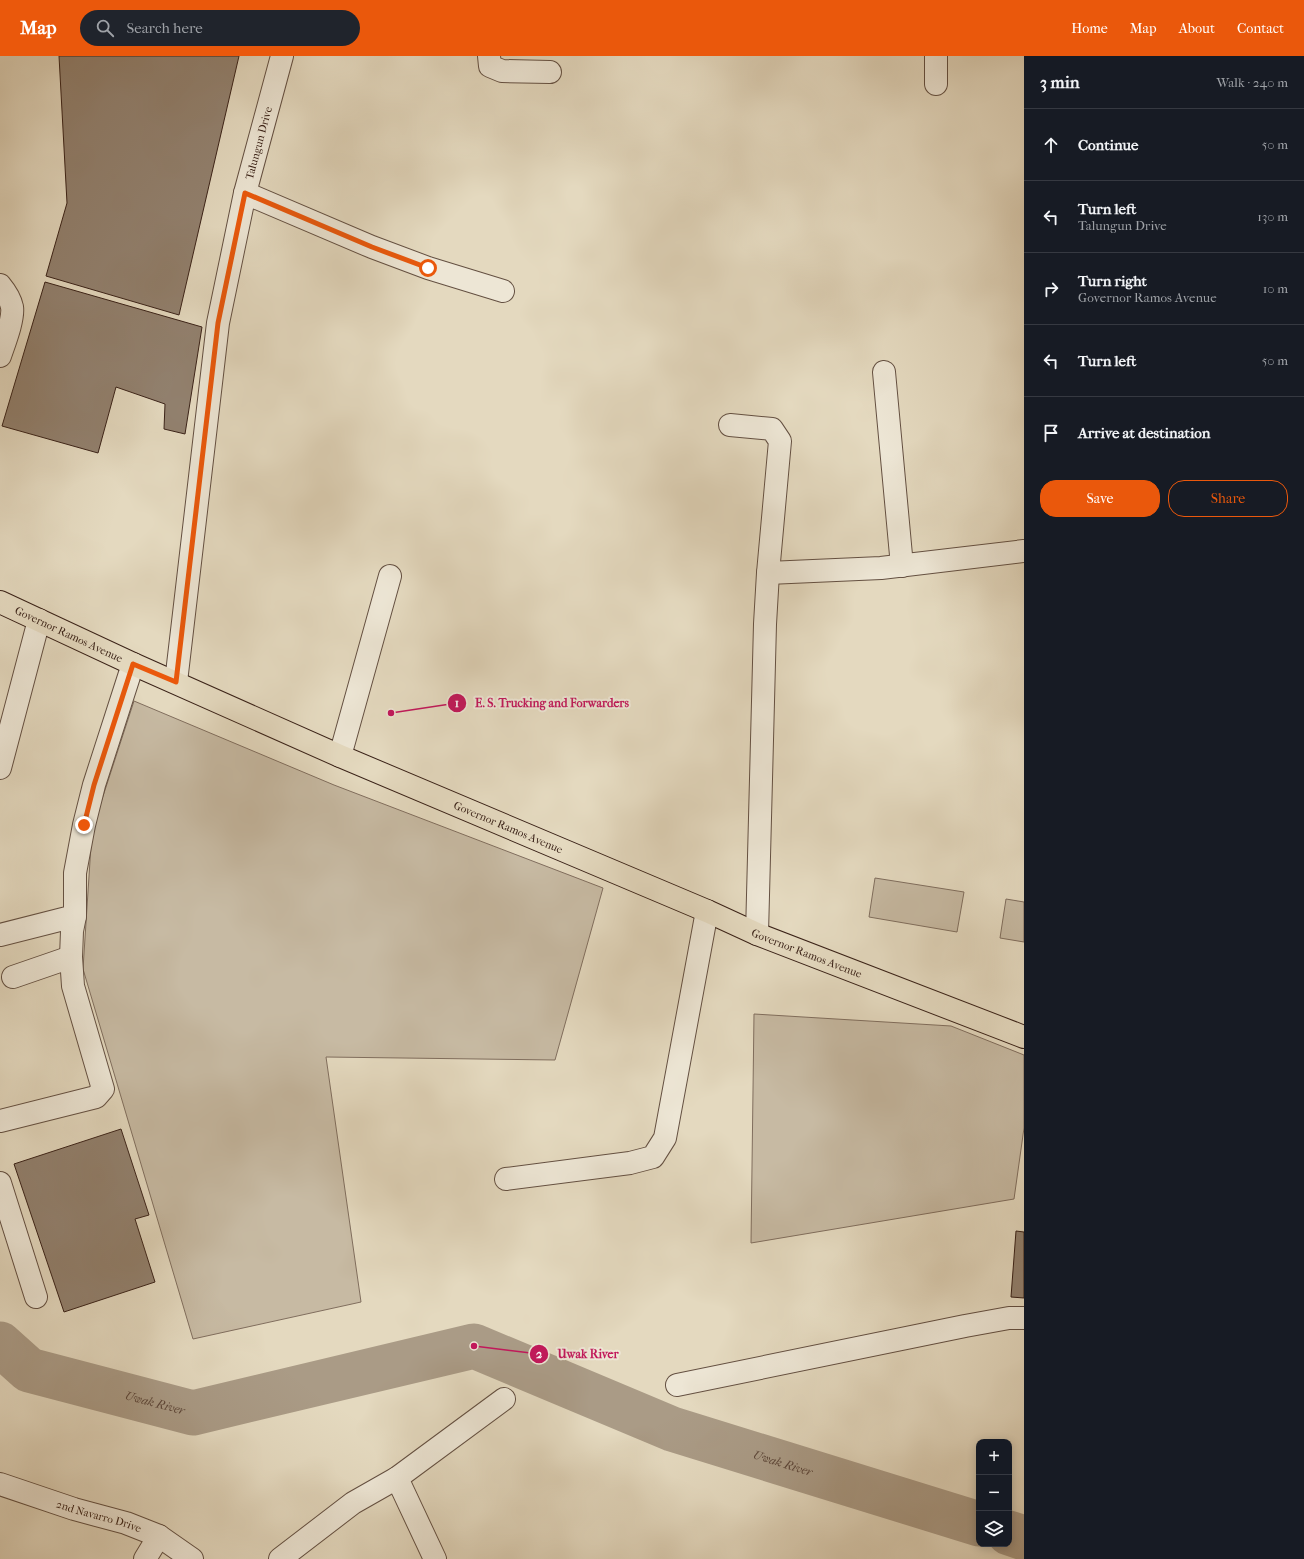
<!DOCTYPE html>
<meta charset="utf-8">
<style>
:root{--surface:#171b24;--page:#20242c;--text:#f1f3f6;--muted:#9ea1a6;--line:#363941;--accent:#ea580c}
body{margin:0;font-family:"IM FELL French Canon",serif;background:var(--page);color:var(--text)}
.controls{position:absolute;right:12px;bottom:12px;display:grid;overflow:hidden;border-radius:8px;box-shadow:0 2px 10px #0003}
.controls button{width:36px;height:36px;display:grid;place-items:center;padding:0;border:0;border-bottom:1px solid var(--line);background:var(--surface);color:var(--text);font:20px sans-serif}
.stop{position:absolute;width:12px;height:12px;margin:-9px;border:3px solid #ea580c;border-radius:50%;background:#fff}
.stop.end{background:#ea580c;border-color:#fff;box-shadow:0 1px 4px #0008}
.list{margin:0;padding:0;list-style:none}
h2{display:flex;justify-content:space-between;align-items:center;height:52px;margin:0;padding:0 16px;font-size:17px}
h2 small{font-size:13px;font-weight:400;color:var(--muted)}
.list li{display:grid;grid-template-columns:26px 1fr auto;gap:12px;align-items:center;box-sizing:border-box;height:72px;padding:0 16px;border-top:1px solid var(--line)}
.list b{display:block;font-size:15px;white-space:nowrap}
.list p{margin:0;font-size:13px;white-space:nowrap;color:var(--muted)}
.list em{font-size:13px;font-style:normal;color:var(--muted)}
.actions{display:flex;gap:8px;padding:12px 16px}
.actions a{flex:1;padding:9px 0;border:1px solid var(--accent);border-radius:16px;text-align:center;font-size:14px;color:var(--accent)}
.actions .main{background:var(--accent);color:#fff}
.icon{flex:none;width:22px;height:22px;fill:none;stroke:currentColor;stroke-width:2;stroke-linecap:round;stroke-linejoin:round}
.map{position:relative;flex:none;width:1024px;height:1503px;overflow:hidden}
header{display:flex;align-items:center;gap:24px;box-sizing:border-box;height:56px;padding:0 20px;background:var(--accent);color:#fff}
header strong{font-size:19px}
nav{display:flex;gap:22px;margin-inline-start:auto;font-size:14px}
.search{width:280px;height:36px;background:var(--page);display:flex;align-items:center;gap:10px;box-sizing:border-box;padding:0 14px;border-radius:22px;color:var(--muted);font-size:15px}
main{display:flex}
aside{flex:1;background:var(--surface)}
.map>svg:first-child{display:block}
</style>
<header>
<strong>Map</strong>
<div class="search"><svg class="icon" aria-label="search" viewBox="0 0 24 24"><circle cx="10" cy="10" r="6"/><path d="M15 15l6 6"/></svg>Search here</div>
<nav><a>Home</a><a>Map</a><a>About</a><a>Contact</a></nav>
</header>
<main>
<div class="map">
<svg width="1024" height="1503" viewBox="0 0 1024 1503">
<rect width="100%" height="100%" fill="#e4d9bf"/>
<filter id="stains"><feTurbulence type="fractalNoise" baseFrequency=".005" numOctaves="4"/><feColorMatrix values="0 0 0 0 .2 0 0 0 0 .09 0 0 0 0 .02 0 0 0 .5 -.17"/></filter>
<radialGradient id="worn" r=".72"><stop offset=".6" stop-color="#630" stop-opacity="0"/><stop offset="1" stop-color="#630" stop-opacity=".3"/></radialGradient>
<!-- green -->
<path fill="#c7baa3" stroke="#806e5e" d="M134 645 334 729 603 832 555 1004 326 1001 361 1246 193 1283 83 913 92 774Z
M875 822 964 836 957 876 869 861Z
M1006 843 1024 846V886L1000 882Z
M754 958 951 970 1024 999V1072L1014 1143 751 1187Z"/>
<g fill="none" stroke-linecap="round" stroke-linejoin="round">
<!-- river -->
<g stroke="#aa9b86" stroke-width="45">
<path id="s1" d="M0 1288 29 1314 193 1357 474 1290 672 1373 979 1468"/>
<path d="M1009 1477 1024 1482"/>
</g>
</g>
<!-- building -->
<path fill="#92816f" stroke="#3a2218" d="M59 0H239L179 259 46 220 67 147Z
M45 226 202 271 185 378 164 373 165 348 116 331 98 397 2 370Z
M121 1073 149 1159 135 1163 155 1226 64 1256 14 1108Z
M1016 1175 1024 1176V1242L1011 1241Z"/>
<g fill="none" stroke-linecap="round" stroke-linejoin="round">
<!-- minor casing -->
<g stroke="#645042" stroke-width="24">
<g id="minor">
<path d="M489 0 490 10 502 15 550 16"/>
<path d="M936 0V28"/>
<path d="M245 137 372 191 428 212 503 235"/>
<path d="M0 229C5 235 10 242 12 251 14 263 4 288 0 300"/>
<path d="M884 316 902 510"/>
<path d="M730 369 772 373 780 385 768 517 765 568 757 878"/>
<path d="M768 517 881 512 1024 495"/>
<path id="s2" d="M176 626 218 267 245 137 282 0"/>
<path d="M340 700 390 520"/>
<path d="M0 712 39 564"/>
<path d="M0 879 75 860V817L84 769 94 729 133 608"/>
<path d="M13 921 71 901"/>
<path d="M0 1065 96 1041 103 1033 73 930 71 901 72 875 75 860"/>
<path d="M506 1123 630 1107 653 1101 665 1082 707 855"/>
<path d="M0 1127 36 1241"/>
<path d="M677 1329 965 1270 1009 1262H1024"/>
<path d="M397 1422 435 1503"/>
<path id="s3" d="M0 1428 74 1453 126 1467 159 1480 192 1503"/>
<path d="M145 1503 159 1480"/>
<path d="M280 1503 353 1447 397 1422 504 1343"/>
</g>
</g>
<!-- major casing -->
<g stroke="#3a2218" stroke-width="24">
<g id="major">
<path id="s4" d="M0 546 133 608 340 700 707 855 757 878 1024 981"/>
</g>
</g>
<!-- minor -->
<use href="#minor" stroke="#ede6d5" stroke-width="22"/>
<!-- major -->
<use href="#major" stroke="#e4d9bf" stroke-width="22"/>
</g>
<g fill="none" stroke-linecap="round" stroke-linejoin="round">
<!-- route -->
<path stroke="#ea580c" stroke-width="5" d="M84 769 94 729 133 608 176 626 218 267 245 137 372 191 428 212"/>
</g>
<g text-anchor="middle" stroke-width="4" stroke-linejoin="round" paint-order="stroke">
<!-- street labels -->
<g font-size="11" fill="#3a2218" stroke="#ede6d5">
<text dy="4" stroke="none"><textPath href="#s2" startOffset="546">Talungun Drive</textPath></text>
<text dy="4" stroke="none"><textPath href="#s4" startOffset="76">Governor Ramos Avenue</textPath></text>
<text dy="4" stroke="none"><textPath href="#s4" startOffset="556">Governor Ramos Avenue</textPath></text>
<text dy="4" stroke="none"><textPath href="#s4" startOffset="880">Governor Ramos Avenue</textPath></text>
<text dy="4" stroke="none"><textPath href="#s3" startOffset="104">2nd Navarro Drive</textPath></text>
</g>
<!-- water labels -->
<g font-size="12" font-style="italic" fill="#5c4639" stroke="#ede6d5">
<text dy="4" stroke="none"><textPath href="#s1" startOffset="169">Uwak River</textPath></text>
<text dy="4" stroke="none"><textPath href="#s1" startOffset="828">Uwak River</textPath></text>
</g>
</g>
<!-- callouts -->
<path fill="none" stroke="#c2185b" stroke-width="1.5" d="M391 657L457 647M474 1290L539 1298"/>
<g fill="#c2185b" stroke="#ede6d5" stroke-width="1.5">
<circle cx="391" cy="657" r="4"/>
<circle cx="474" cy="1290" r="4"/>
<circle cx="457" cy="647" r="10"/>
<circle cx="539" cy="1298" r="10"/>
</g>
<g font-size="12" text-anchor="middle" font-weight="bold" fill="#fff">
<text x="457" y="651">1</text>
<text x="539" y="1302">2</text>
</g>
<g font-size="12" text-anchor="middle" font-weight="bold" fill="#c2185b" stroke="#ede6d5" stroke-width="4" stroke-linejoin="round" paint-order="stroke">
<text x="552" y="651">E. S. Trucking and Forwarders</text>
<text x="588" y="1302">Uwak River</text>
</g>
<rect width="100%" height="100%" filter="url(#stains)"/>
<rect width="100%" height="100%" fill="url(#worn)"/>
</svg>
<div class="controls">
<button>+</button>
<button>−</button>
<button><svg class="icon" aria-label="layers" viewBox="0 0 24 24"><path d="M12 4l9 5-9 5-9-5zM3 14l9 5 9-5"/></svg></button>
</div>
<div class="stop" style="left:428px;top:212px"></div>
<div class="stop end" style="left:84px;top:769px"></div>
</div>
<aside>
<h2>3 min<small>Walk · 240 m</small></h2>
<ul class="list">
<li><svg class="icon" aria-label="ahead" viewBox="0 0 24 24"><path d="M12 20V5M6 11l6-6 6 6"/></svg><div><b>Continue</b></div><em>50 m</em></li>
<li><svg class="icon" aria-label="left" viewBox="0 0 24 24"><path d="M17 20v-9H6M10 6l-5 5 5 5"/></svg><div><b>Turn left</b><p>Talungun Drive</p></div><em>130 m</em></li>
<li><svg class="icon" aria-label="right" viewBox="0 0 24 24"><path d="M7 20v-9h11M14 6l5 5-5 5"/></svg><div><b>Turn right</b><p>Governor Ramos Avenue</p></div><em>10 m</em></li>
<li><svg class="icon" aria-label="left" viewBox="0 0 24 24"><path d="M17 20v-9H6M10 6l-5 5 5 5"/></svg><div><b>Turn left</b></div><em>50 m</em></li>
<li><svg class="icon" aria-label="arrive" viewBox="0 0 24 24"><path d="M6 21V4h12l-3 4 3 4H6"/></svg><div><b>Arrive at destination</b></div></li>
</ul>
<div class="actions"><a class="main">Save</a><a>Share</a></div>
</aside>
</main>
